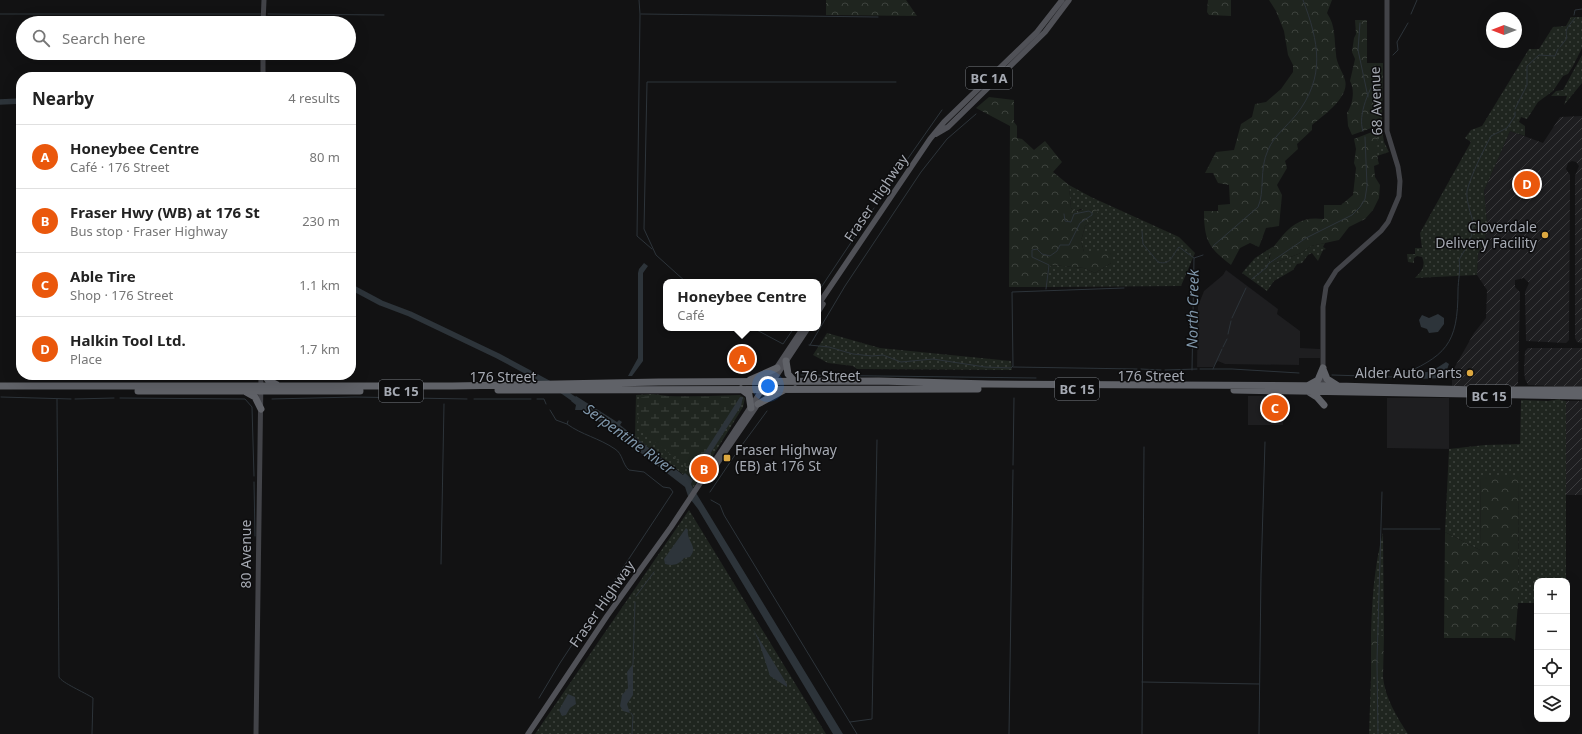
<!DOCTYPE html>
<meta charset="utf-8">
<style>
:root{--surface:#fff;--page:#f6f6f6;--text:#222;--muted:#767676;--line:#e0e0e0;--accent:#ea580c}
body{margin:0;font-family:"Noto Sans",sans-serif;background:var(--page);color:var(--text)}
.controls{position:absolute;right:12px;bottom:12px;display:grid;overflow:hidden;border-radius:8px;box-shadow:0 4px 16px #0002}
.controls button{width:36px;height:36px;display:grid;place-items:center;padding:0;border:0;border-bottom:1px solid var(--line);background:var(--surface);color:var(--text);font:20px sans-serif}
.compass{position:absolute;left:1486px;top:12px;width:36px;height:36px;border-radius:50%;background:var(--surface);box-shadow:0 4px 16px #0002;rotate:270deg}
.you{position:absolute;left:768px;top:386px;width:14px;height:14px;margin:-10px;border:3px solid #fff;border-radius:50%;background:#1a73e8;box-shadow:0 0 0 6px #1a73e833}
.badge{display:grid;place-items:center;width:26px;height:26px;border-radius:50%;background:var(--accent);color:#fff;font-size:13px;font-weight:700}
.pin{position:absolute;translate:-50% -50%;border:2px solid #fff;box-shadow:0 1px 4px #0006}
.popup{position:absolute;left:663px;top:279px;width:158px;height:52px;box-sizing:border-box;display:grid;place-content:center;border-radius:8px;background:var(--surface);filter:drop-shadow(0 1px 3px #0005);font-size:13px;white-space:nowrap;color:var(--muted)}
.popup b{font-size:15px;color:var(--text)}
.popup::after{content:'';position:absolute;left:50%;top:100%;margin-left:-8px;border:8px solid transparent;border-top-color:var(--surface)}
.list{margin:0;padding:0;list-style:none}
h2{display:flex;justify-content:space-between;align-items:center;height:52px;margin:0;padding:0 16px;font-size:17px}
h2 small{font-size:13px;font-weight:400;color:var(--muted)}
.list li{display:grid;grid-template-columns:26px 1fr auto;gap:12px;align-items:center;box-sizing:border-box;height:64px;padding:0 16px;border-top:1px solid var(--line)}
.list b{display:block;font-size:15px;white-space:nowrap}
.list p{margin:0;font-size:13px;white-space:nowrap;color:var(--muted)}
.list em{font-size:13px;font-style:normal;color:var(--muted)}
.icon{flex:none;width:22px;height:22px;fill:none;stroke:currentColor;stroke-width:2;stroke-linecap:round;stroke-linejoin:round}
.map{position:relative;flex:none;width:1582px;height:734px;overflow:hidden}
.search{position:absolute;background:var(--surface);box-shadow:0 4px 16px #0002;left:16px;top:16px;width:340px;height:44px;display:flex;align-items:center;gap:10px;box-sizing:border-box;padding:0 14px;border-radius:22px;color:var(--muted);font-size:15px}
.panel{position:absolute;background:var(--surface);box-shadow:0 4px 16px #0002;left:16px;top:72px;width:340px;height:308px;border-radius:16px}
.map>svg:first-child{display:block}
</style>
<div class="map">
<svg width="1582" height="734" viewBox="0 0 1582 734">
<defs>
<pattern id="industrial-furrows" width="10" height="10" patternUnits="userSpaceOnUse"><rect width="10" height="10" fill="#1e1e20"/><path d="M-1 1l2-2M0 10L10 0M9 11l2-2" fill="none" stroke="#3c3c3e"/></pattern>
<pattern id="grass-dots" width="8" height="8" patternUnits="userSpaceOnUse"><rect width="8" height="8" fill="#1f251f"/><path d="M2 2h.1M6 6h.1" fill="none" stroke="#3d423d" stroke-width="1.8" stroke-linecap="round"/></pattern>
<pattern id="forest-crowns" width="20" height="18" patternUnits="userSpaceOnUse"><rect width="20" height="18" fill="#1f251f"/><path d="M2 6a3 3 0 1 1 6 0M12 15a3 3 0 1 1 6 0" fill="none" stroke="#3d423d"/></pattern>
<pattern id="wetland-marsh" width="20" height="14" patternUnits="userSpaceOnUse"><rect width="20" height="14" fill="#1f251f"/><path d="M1 5h8M5 5V1M11 12h8M15 12V8" fill="none" stroke="#3d423d"/></pattern>
</defs>
<rect width="100%" height="100%" fill="#121213"/>
<!-- built -->
<path fill="#1e1e20" d="M1226 270 1278 309 1277 314 1300 331V348L1320 349V358H1299V365L1225 364 1218 361 1213 367H1197L1198 301H1200L1204 291 1223 275Z
M1248 396H1283V425H1248Z
M1387 398H1449V449L1387 448Z"/>
<!-- industrial -->
<path fill="url(#industrial-furrows)" d="M1582 116V343L1577 342 1575 338V176L1579 166 1576 162 1572 161 1568 163 1566 169 1570 175 1569 340 1566 343 1526 341 1525 292 1529 283 1524 278 1515 280V287L1520 292 1518 384 1513 387H1505L1452 386V372L1474 333 1486 318 1487 290 1477 275 1478 254 1485 239 1487 223 1484 191 1510 131 1543 143 1560 117Z
M1528 348H1582V387L1528 385 1525 379 1524 370 1525 351Z
M1566 401H1582V495H1566Z"/>
<!-- grass -->
<path fill="url(#grass-dots)" d="M1571 17H1582V48L1573 66 1568 74 1563 76 1553 91 1538 102 1527 119 1521 117 1519 122 1525 126V136L1510 131 1484 191 1487 223 1485 239 1478 254 1477 275 1415 278C1422 271 1426 266 1422 257L1417 256 1414 258V263L1408 262 1407 254H1415V248H1422L1420 233 1471 142 1465 138 1471 130 1482 126 1529 49H1539L1553 27 1566 26Z
M1582 55V83L1564 105 1567 96H1551L1556 91 1563 90Z
M1382 129 1384 142 1389 152 1377 156V137L1379 132 1377 130Z
M1069 185 1091 197 1179 237 1195 253 1181 286 1046 287 1048 268 1052 265 1084 268 1095 273 1111 263 1084 252 1081 241 1085 226 1097 218 1081 209 1075 211 1071 208Z
M1325 243 1323 247 1326 249 1323 250 1318 261 1312 253 1308 255 1302 263 1297 264 1293 270 1274 281 1267 291 1242 273 1255 258 1274 246 1269 258 1274 263 1301 253 1311 246Z
M827 333 880 348 1011 361 1012 370 857 369 853 366 828 363 813 355Z
M653 394 676 397 740 395 745 398 743 407 693 488 691 484 693 480 685 474 684 475 635 437 636 395Z
M1560 399V400L1566 401V581H1537V603H1518L1519 476H1481L1480 550 1445 532 1449 449 1485 445 1520 444 1521 400 1548 401Z
M689 510 826 734H535Z
M1383 533 1384 635H1371C1372 600 1374 567 1383 533Z
M1371 677H1383C1385 698 1397 717 1408 734H1369Z"/>
<!-- forest -->
<path fill="url(#forest-crowns)" d="M826 0H906L917 16 826 15Z
M1208 0H1231V16L1209 15 1207 12Z
M1269 0H1332L1327 13C1336 26 1334 39 1336 54 1336 63 1343 72 1345 80 1350 97 1323 116 1312 125V130L1297 144 1298 149 1285 161 1287 168 1277 185 1282 195 1279 226 1266 228 1259 247 1250 243 1240 248 1231 265C1209 248 1204 241 1204 211H1218V205L1230 204 1229 185 1218 183 1213 173H1205L1216 152 1234 150 1241 124 1252 117 1255 104 1266 102 1281 89 1293 72V65L1288 55 1284 31 1276 11Z
M1355 20H1367V63H1383L1382 119 1380 125 1352 135 1348 126 1347 113C1353 104 1355 90 1350 81L1355 59 1352 52 1354 38 1356 34Z
M989 97 1014 100V122L1017 126V138L1022 139 1034 150 1045 141 1062 162 1053 172 1069 185 1071 208 1075 211 1095 208 1098 213 1097 218 1085 226 1081 241 1084 252 1102 250 1112 253 1111 263 1095 273 1084 268 1052 265 1048 268 1046 287H1009L1010 126 976 108Z
M1377 130 1379 134 1377 137C1378 147 1376 155 1379 164L1374 166 1375 177 1380 185 1379 198 1373 210 1365 219 1349 227 1339 240 1311 246 1301 253 1274 263H1270C1269 253 1273 247 1279 240 1291 224 1303 216 1324 219V205H1341L1353 195 1356 168 1354 163 1356 149 1354 139Z
M1481 476H1519L1518 603 1515 641 1511 638H1444L1445 532 1480 550Z
M1371 635H1384L1383 677H1371Z"/>
<!-- wetland -->
<path fill="url(#wetland-marsh)" d="M648 396 740 397V399L692 472 638 428 639 398Z"/>
<!-- water -->
<path fill="#2d343a" d="M644 263 648 266 643 273V361L632 376H628L638 358V273L639 269Z
M1438 314 1444 318V324L1438 332 1429 333 1427 329 1421 327 1419 320 1422 315 1429 318Z
M1446 362 1449 364 1444 378 1416 379 1414 377 1416 374 1432 371Z
M576 396 617 422 619 420 622 422 620 425 683 475 685 473 693 480 691 484 693 488 843 734H833L698 509 688 496 685 487 611 430 582 410H575L576 405 571 401Z
M740 397H743L741 406 697 474 692 472Z
M686 528 688 530C686 541 699 546 690 557L684 558C679 565 673 566 665 564L664 559Z
M753 629 787 684V687L770 676 759 642Z
M633 664V695L627 704 630 713 623 711 620 706 622 695 628 688 627 672Z
M568 694 575 697 576 704 570 708 566 715 562 716 559 710Z"/>
<g fill="none" stroke-linecap="round" stroke-linejoin="round">
<!-- stream -->
<path stroke="#2d343a" stroke-width="1" d="M639 0 640 14 637 236 652 249
M0 14H261
M268 14 384 15
M641 14 878 17
M1411 14 1417 0
M1574 15 1575 10 1582 9
M1360 23 1358 50 1368 97
M1560 47 1567 38C1564 28 1570 25 1575 18
M1393 55 1398 50 1397 42 1408 23
M1515 109 1527 85V66L1539 55 1555 56 1558 49
M1363 131C1357 115 1370 87 1379 74
M876 204 942 110
M1142 231 1143 244 1158 262C1171 266 1172 255 1179 247L1194 258
M1213 246 1258 207C1265 192 1259 169 1268 150 1274 136 1286 127 1296 115 1326 77 1319 42 1303 0
M1252 279 1267 267 1268 264 1306 238 1352 215 1360 207 1365 199 1367 186 1365 137
M686 282 656 255 644 229 647 82H896
M1046 289 1049 265 1032 257V250L1037 249 1042 254 1050 256 1057 251 1060 245H1069L1080 223 1092 215V213L1089 211 1074 214 1071 222 1065 221 1064 214
M818 292 874 208
M1232 318 1246 288
M753 328 783 344 794 328
M1228 334 1231 321
M809 345 829 347 853 354 872 356 883 355 901 362 933 359 985 367 1011 368 1013 366 1012 292 1124 288
M810 345 845 286 921 172 947 139 976 114
M1223 347 1227 339
M1013 367 1137 369
M1141 369 1161 370
M1200 369H1232L1299 373
M1213 369 1222 349
M1165 370 1197 369
M1192 370 1194 258 1203 255
M801 375 1036 378
M1332 375 1394 377
M1397 377C1446 356 1458 345 1458 290 1458 281 1461 268 1459 260 1466 247 1476 235 1472 218 1470 211 1466 199 1467 191 1471 175 1483 151 1491 136L1507 128 1515 116V112
M1 397 71 399
M120 398 245 399 252 407 254 476
M57 399 59 677C62 683 84 692 93 698L92 734
M75 399 114 398
M272 399 355 397 467 399
M474 399H531
M537 399H544L546 404
M550 410 556 420 567 424
M742 445 767 411
M1013 465 1014 398
M254 482 255 536
M710 492 735 455
M711 500 720 505 724 515 857 734
M1383 529H1440
M441 564 444 404
M636 596 654 572
M633 664 635 602
M1142 682 1259 684
M539 698 560 663 673 492 670 488 663 487 644 472 629 470C622 464 623 454 615 449 599 438 582 435 567 424L568 421
M631 713 633 716 632 734
M850 722 872 719 877 440
M1009 734 1013 470
M1142 734 1144 447
M1259 734 1261 575 1265 442
M1378 734 1377 661 1382 492"/>
<!-- river -->
<path stroke="#2d343a" stroke-width="5.5" d="M0 102 21 101
M351 287 381 303 410 314 498 356 550 384
M561 390 578 402"/>
<!-- secondary -->
<path stroke="#424348" stroke-width="5" d="M263 23 264 0
M263 77V53
M1323 388V307L1326 287 1336 271 1381 231 1388 222 1399 196 1400 181 1398 167 1387 131V0
M256 734 261 375"/>
<!-- primary -->
<path stroke="#505157" stroke-width="5.5" d="M936 134 948 127 1045 32 1069 0
M818 305 930 139 944 122 1037 32 1062 0
M818 312 823 304
M775 378 808 328
M712 471 756 407
M528 734 607 616 671 527 803 328"/>
<!-- highway -->
<path stroke="#606268" stroke-width="7" d="M786 361 788 374 795 382
M1323 369 1327 379 1338 386
M264 375 269 381 277 385
M750 380 777 368
M1309 385 1318 380 1323 368
M0 386H452L659 382 879 381 989 384 1338 386 1475 390H1582
M741 389 749 395 751 408
M498 390 978 389
M1234 390 1582 396
M138 391H360
M246 392 255 397 261 409
M1309 392 1317 397 1324 405
M758 404 784 390"/>
</g>
<!-- markers -->
<g fill="#dda840" stroke="#0d0d0e" stroke-width="1.5">
<circle cx="1545" cy="235" r="4"/>
<circle cx="1470" cy="373" r="4"/>
<rect x="723" y="454" width="8" height="8" rx="2"/>
</g>
<g text-anchor="middle" stroke-width="3" stroke-linejoin="round" paint-order="stroke">
<!-- shield labels -->
<g fill="#0d0d0e" stroke="#777a81" stroke-width="1">
<rect x="966" y="67" width="46" height="22" rx="3"/>
<rect x="1055" y="378" width="44" height="22" rx="3"/>
<rect x="379" y="380" width="44" height="22" rx="3"/>
<rect x="1467" y="385" width="44" height="22" rx="3"/>
</g>
<g font-size="13" font-weight="bold" fill="#a5a9b2">
<text x="989" y="83">BC 1A</text>
<text x="1077" y="394">BC 15</text>
<text x="401" y="396">BC 15</text>
<text x="1489" y="401">BC 15</text>
</g>
<!-- street labels -->
<g font-size="14" fill="#a5a9b2" stroke="#0d0d0e">
<text transform="translate(1376 101) rotate(-92)" y="5">68 Avenue</text>
<text transform="translate(876 198) rotate(-56)" y="5">Fraser Highway</text>
<text x="827" y="381">176 Street</text>
<text x="1151" y="381">176 Street</text>
<text x="503" y="382">176 Street</text>
<text transform="translate(246 554) rotate(-90)" y="5">80 Avenue</text>
<text transform="translate(602 604) rotate(-55)" y="5">Fraser Highway</text>
</g>
<!-- poi labels -->
<g font-size="14" fill="#a5a9b2" stroke="#0d0d0e" text-anchor="end">
<text x="1537" y="232">Cloverdale<tspan x="1537" dy="16">Delivery Facility</tspan></text>
<text x="1462" y="378">Alder Auto Parts</text>
<text x="735" y="455" text-anchor="start">Fraser Highway<tspan x="735" dy="16">(EB) at 176 St</tspan></text>
</g>
<!-- water labels -->
<g font-size="15" font-style="italic" fill="#7f96aa" stroke="#0d0d0e">
<text transform="translate(1193 309) rotate(-89)" y="5">North Creek</text>
<text transform="translate(629 439) rotate(36)" y="5">Serpentine River</text>
</g>
</g>
</svg>
<div class="controls">
<button>+</button>
<button>−</button>
<button><svg class="icon" aria-label="locate" viewBox="0 0 24 24"><circle cx="12" cy="12" r="6"/><path d="M12 2v4M12 18v4M2 12h4M18 12h4"/></svg></button>
<button><svg class="icon" aria-label="layers" viewBox="0 0 24 24"><path d="M12 4l9 5-9 5-9-5zM3 14l9 5 9-5"/></svg></button>
</div>
<svg class="compass" viewBox="-18 -18 36 36"><path d="M0-13l5 13h-10z" fill="#e53935"/><path d="M0 13l5-13h-10z" fill="#767676"/></svg>
<div class="you"></div>
<div class="pin badge" style="left:742px;top:359px">A</div>
<div class="popup"><b>Honeybee Centre</b>Café</div>
<div class="pin badge" style="left:704px;top:469px">B</div>
<div class="pin badge" style="left:1275px;top:408px">C</div>
<div class="pin badge" style="left:1527px;top:184px">D</div>
<div class="search"><svg class="icon" aria-label="search" viewBox="0 0 24 24"><circle cx="10" cy="10" r="6"/><path d="M15 15l6 6"/></svg>Search here</div>
<section class="panel">
<h2>Nearby<small>4 results</small></h2>
<ul class="list">
<li><span class="badge">A</span><div><b>Honeybee Centre</b><p>Café · 176 Street</p></div><em>80 m</em></li>
<li><span class="badge">B</span><div><b>Fraser Hwy (WB) at 176 St</b><p>Bus stop · Fraser Highway</p></div><em>230 m</em></li>
<li><span class="badge">C</span><div><b>Able Tire</b><p>Shop · 176 Street</p></div><em>1.1 km</em></li>
<li><span class="badge">D</span><div><b>Halkin Tool Ltd.</b><p>Place</p></div><em>1.7 km</em></li>
</ul>
</section>
</div>
